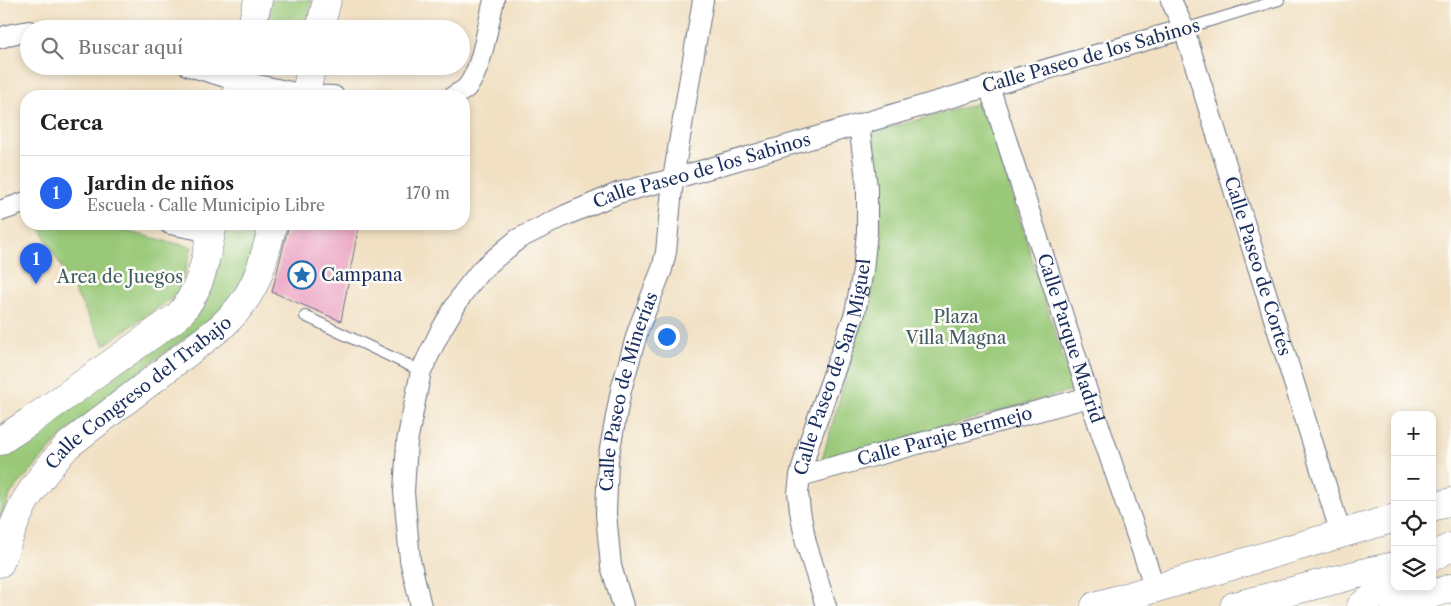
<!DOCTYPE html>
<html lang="es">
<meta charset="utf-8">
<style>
:root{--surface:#fff;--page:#f6f6f6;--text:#222;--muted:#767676;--line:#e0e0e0;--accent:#2563eb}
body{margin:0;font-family:"Libre Caslon Text",serif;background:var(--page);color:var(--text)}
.controls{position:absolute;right:15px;bottom:15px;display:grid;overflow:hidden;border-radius:10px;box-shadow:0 2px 8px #0003}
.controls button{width:45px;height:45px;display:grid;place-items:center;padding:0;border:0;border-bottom:1px solid var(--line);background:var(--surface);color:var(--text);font:25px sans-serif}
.you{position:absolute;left:666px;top:336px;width:18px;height:18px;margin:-12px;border:4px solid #fff;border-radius:50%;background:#1a73e8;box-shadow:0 0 0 8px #1a73e833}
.badge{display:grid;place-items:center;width:32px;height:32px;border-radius:50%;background:var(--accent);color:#fff;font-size:16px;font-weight:700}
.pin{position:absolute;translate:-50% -41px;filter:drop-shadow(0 1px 2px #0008)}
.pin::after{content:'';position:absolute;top:26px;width:18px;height:15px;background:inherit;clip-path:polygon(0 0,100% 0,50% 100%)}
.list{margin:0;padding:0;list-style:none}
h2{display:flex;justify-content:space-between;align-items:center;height:65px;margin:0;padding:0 20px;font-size:21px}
h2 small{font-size:16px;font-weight:400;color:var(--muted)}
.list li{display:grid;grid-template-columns:32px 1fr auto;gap:15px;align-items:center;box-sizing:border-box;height:75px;padding:0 20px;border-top:1px solid var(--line)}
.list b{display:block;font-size:19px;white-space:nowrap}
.list p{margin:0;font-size:16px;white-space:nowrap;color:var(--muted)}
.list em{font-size:16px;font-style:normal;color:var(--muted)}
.icon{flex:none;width:28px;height:28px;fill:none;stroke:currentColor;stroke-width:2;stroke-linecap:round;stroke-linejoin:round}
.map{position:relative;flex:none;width:1451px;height:606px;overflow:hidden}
.search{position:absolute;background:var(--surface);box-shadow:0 2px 8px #0003;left:20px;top:20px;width:450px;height:55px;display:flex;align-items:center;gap:12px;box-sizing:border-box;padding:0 18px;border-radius:28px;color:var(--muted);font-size:19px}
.panel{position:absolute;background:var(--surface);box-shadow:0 2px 8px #0003;left:20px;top:90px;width:450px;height:140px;border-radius:20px}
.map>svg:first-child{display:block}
</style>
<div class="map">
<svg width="1451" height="606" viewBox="0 0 1451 606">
<rect width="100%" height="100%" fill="#fdfcf7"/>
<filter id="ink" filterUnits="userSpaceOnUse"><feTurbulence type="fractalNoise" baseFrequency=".02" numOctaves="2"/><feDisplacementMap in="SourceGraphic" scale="10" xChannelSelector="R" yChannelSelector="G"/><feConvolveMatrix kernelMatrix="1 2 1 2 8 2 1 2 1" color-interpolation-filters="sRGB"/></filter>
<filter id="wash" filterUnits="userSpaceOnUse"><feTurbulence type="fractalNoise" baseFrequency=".0096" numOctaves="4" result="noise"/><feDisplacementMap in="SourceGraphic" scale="20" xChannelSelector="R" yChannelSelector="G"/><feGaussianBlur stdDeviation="1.12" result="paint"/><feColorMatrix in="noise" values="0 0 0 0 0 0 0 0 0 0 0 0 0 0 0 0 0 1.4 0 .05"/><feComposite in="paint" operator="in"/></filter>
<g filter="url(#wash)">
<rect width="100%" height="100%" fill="#f1e0c2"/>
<!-- green -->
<path fill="#99c978" stroke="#5a7c6b" d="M272 0H312L306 29H266Z
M983 102 1073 390 821 463 871 291 878 196 871 133Z
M38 224H95L192 247 179 293 104 345Z
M228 224H265L237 294 209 320 115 389 59 439 11 493 0 520V459L114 375 186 326 204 307 216 278Z"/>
<g id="blocks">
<!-- building -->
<path fill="#eca7c6" d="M289 224H359L341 321 272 292Z"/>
</g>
</g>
<g filter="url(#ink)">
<use href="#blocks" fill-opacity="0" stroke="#666d81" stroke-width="1"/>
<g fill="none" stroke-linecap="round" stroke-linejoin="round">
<!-- lane casing -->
<g stroke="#666d81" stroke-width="12">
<path id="lane" d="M1184 29 1279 0
M305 316 421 371"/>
</g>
<!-- street casing -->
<g stroke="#666d81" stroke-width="22">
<g id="street">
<path id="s1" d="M1171 0 1184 29 1341 534"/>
<path d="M0 38 12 34 29 31"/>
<path d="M189 66 239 81 305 95 334 96"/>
<path id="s2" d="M989 86 1089 397 1155 588"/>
<path d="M454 96C458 93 464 91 467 87 482 70 488 23 494 0"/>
<path d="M0 211 26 202"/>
<path d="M170 224 211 232"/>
<path id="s3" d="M800 476 1089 397"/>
<path id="s4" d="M421 606 410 560 404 492 407 442 421 371 441 330 463 293 481 270 518 239 566 215 618 193 673 179 1184 29"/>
<path id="s5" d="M623 606 611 566 606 514 608 459 621 390 638 330 662 269 666 252 673 179 703 0"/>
<path id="s6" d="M826 606 806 543 800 511 798 493 800 476 809 443 855 313 863 271 867 232V187L859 125"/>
</g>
</g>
<!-- secondary casing -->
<g stroke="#666d81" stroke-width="29">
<g id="secondary">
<path d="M251 29 258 0"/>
<path d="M320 29 327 0"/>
<path d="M236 96 243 66"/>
<path d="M305 96 312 66"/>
<path d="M0 441 29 422 178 316C202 290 206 257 213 224"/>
<path d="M1432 507 1451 502"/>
<path id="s7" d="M0 563C7 543 16 516 27 498 39 479 53 462 67 446L221 327C257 294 261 269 273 224"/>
<path d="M1095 606 1395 518"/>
</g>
</g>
<!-- primary casing -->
<g stroke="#666d81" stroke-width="29">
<path id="primary" d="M1432 557 1451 547
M1234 606 1370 571 1395 566
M1361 606 1395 582
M1395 606 1451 588"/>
</g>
<!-- lane -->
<use href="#lane" stroke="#fff" stroke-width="10"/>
<!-- street -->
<use href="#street" stroke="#fff" stroke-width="20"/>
<!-- secondary -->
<use href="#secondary" stroke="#fff" stroke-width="28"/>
<!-- primary -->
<use href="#primary" stroke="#fff" stroke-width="28"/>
</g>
</g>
<!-- icons -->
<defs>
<g id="sight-ring" transform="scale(1.4375)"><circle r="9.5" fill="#fdfcf7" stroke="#1f6fb2" stroke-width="1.5"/><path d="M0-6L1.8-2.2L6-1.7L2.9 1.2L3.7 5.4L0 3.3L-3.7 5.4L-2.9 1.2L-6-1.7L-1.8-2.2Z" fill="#1f6fb2"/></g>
</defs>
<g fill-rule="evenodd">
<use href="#sight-ring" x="302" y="275"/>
</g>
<g text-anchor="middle" stroke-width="5" stroke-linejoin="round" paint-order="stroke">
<!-- street labels -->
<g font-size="18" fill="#1b2f5e" stroke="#fdfcf7">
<text transform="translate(1091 56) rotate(-16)" y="6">Calle Paseo de los Sabinos</text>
<text dy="6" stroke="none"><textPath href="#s4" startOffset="601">Calle Paseo de los Sabinos</textPath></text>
<text dy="6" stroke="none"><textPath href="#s1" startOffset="280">Calle Paseo de Cortés</textPath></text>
<text dy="6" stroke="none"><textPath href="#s2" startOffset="265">Calle Parque Madrid</textPath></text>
<text dy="6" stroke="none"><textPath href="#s6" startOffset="248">Calle Paseo de San Miguel</textPath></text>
<text dy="6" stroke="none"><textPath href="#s5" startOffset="219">Calle Paseo de Minerías</textPath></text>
<text dy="6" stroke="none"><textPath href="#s7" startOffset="225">Calle Congreso del Trabajo</textPath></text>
<text dy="6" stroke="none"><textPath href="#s3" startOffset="150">Calle Paraje Bermejo</textPath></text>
</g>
<!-- poi labels -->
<g font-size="18" fill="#1b2f5e" stroke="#fdfcf7" text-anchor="start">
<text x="321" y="281">Campana</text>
</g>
<!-- park labels -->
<g font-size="18" fill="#415d66" stroke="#fdfcf7">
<text x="120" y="283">Area de Juegos</text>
<text x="956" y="323">Plaza<tspan x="956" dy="21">Villa Magna</tspan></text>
</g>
</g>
</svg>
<div class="controls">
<button>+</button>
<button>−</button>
<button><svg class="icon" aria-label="locate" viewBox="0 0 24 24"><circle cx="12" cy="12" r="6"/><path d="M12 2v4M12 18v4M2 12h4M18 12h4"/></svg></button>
<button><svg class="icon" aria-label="layers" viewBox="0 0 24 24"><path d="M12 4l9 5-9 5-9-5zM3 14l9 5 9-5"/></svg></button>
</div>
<div class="you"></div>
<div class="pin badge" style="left:36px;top:284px">1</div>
<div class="search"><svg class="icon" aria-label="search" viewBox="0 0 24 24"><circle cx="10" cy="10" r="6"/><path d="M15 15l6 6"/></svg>Buscar aquí</div>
<section class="panel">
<h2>Cerca<small></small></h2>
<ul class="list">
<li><span class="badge">1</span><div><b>Jardin de niños</b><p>Escuela · Calle Municipio Libre</p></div><em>170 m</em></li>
</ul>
</section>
</div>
